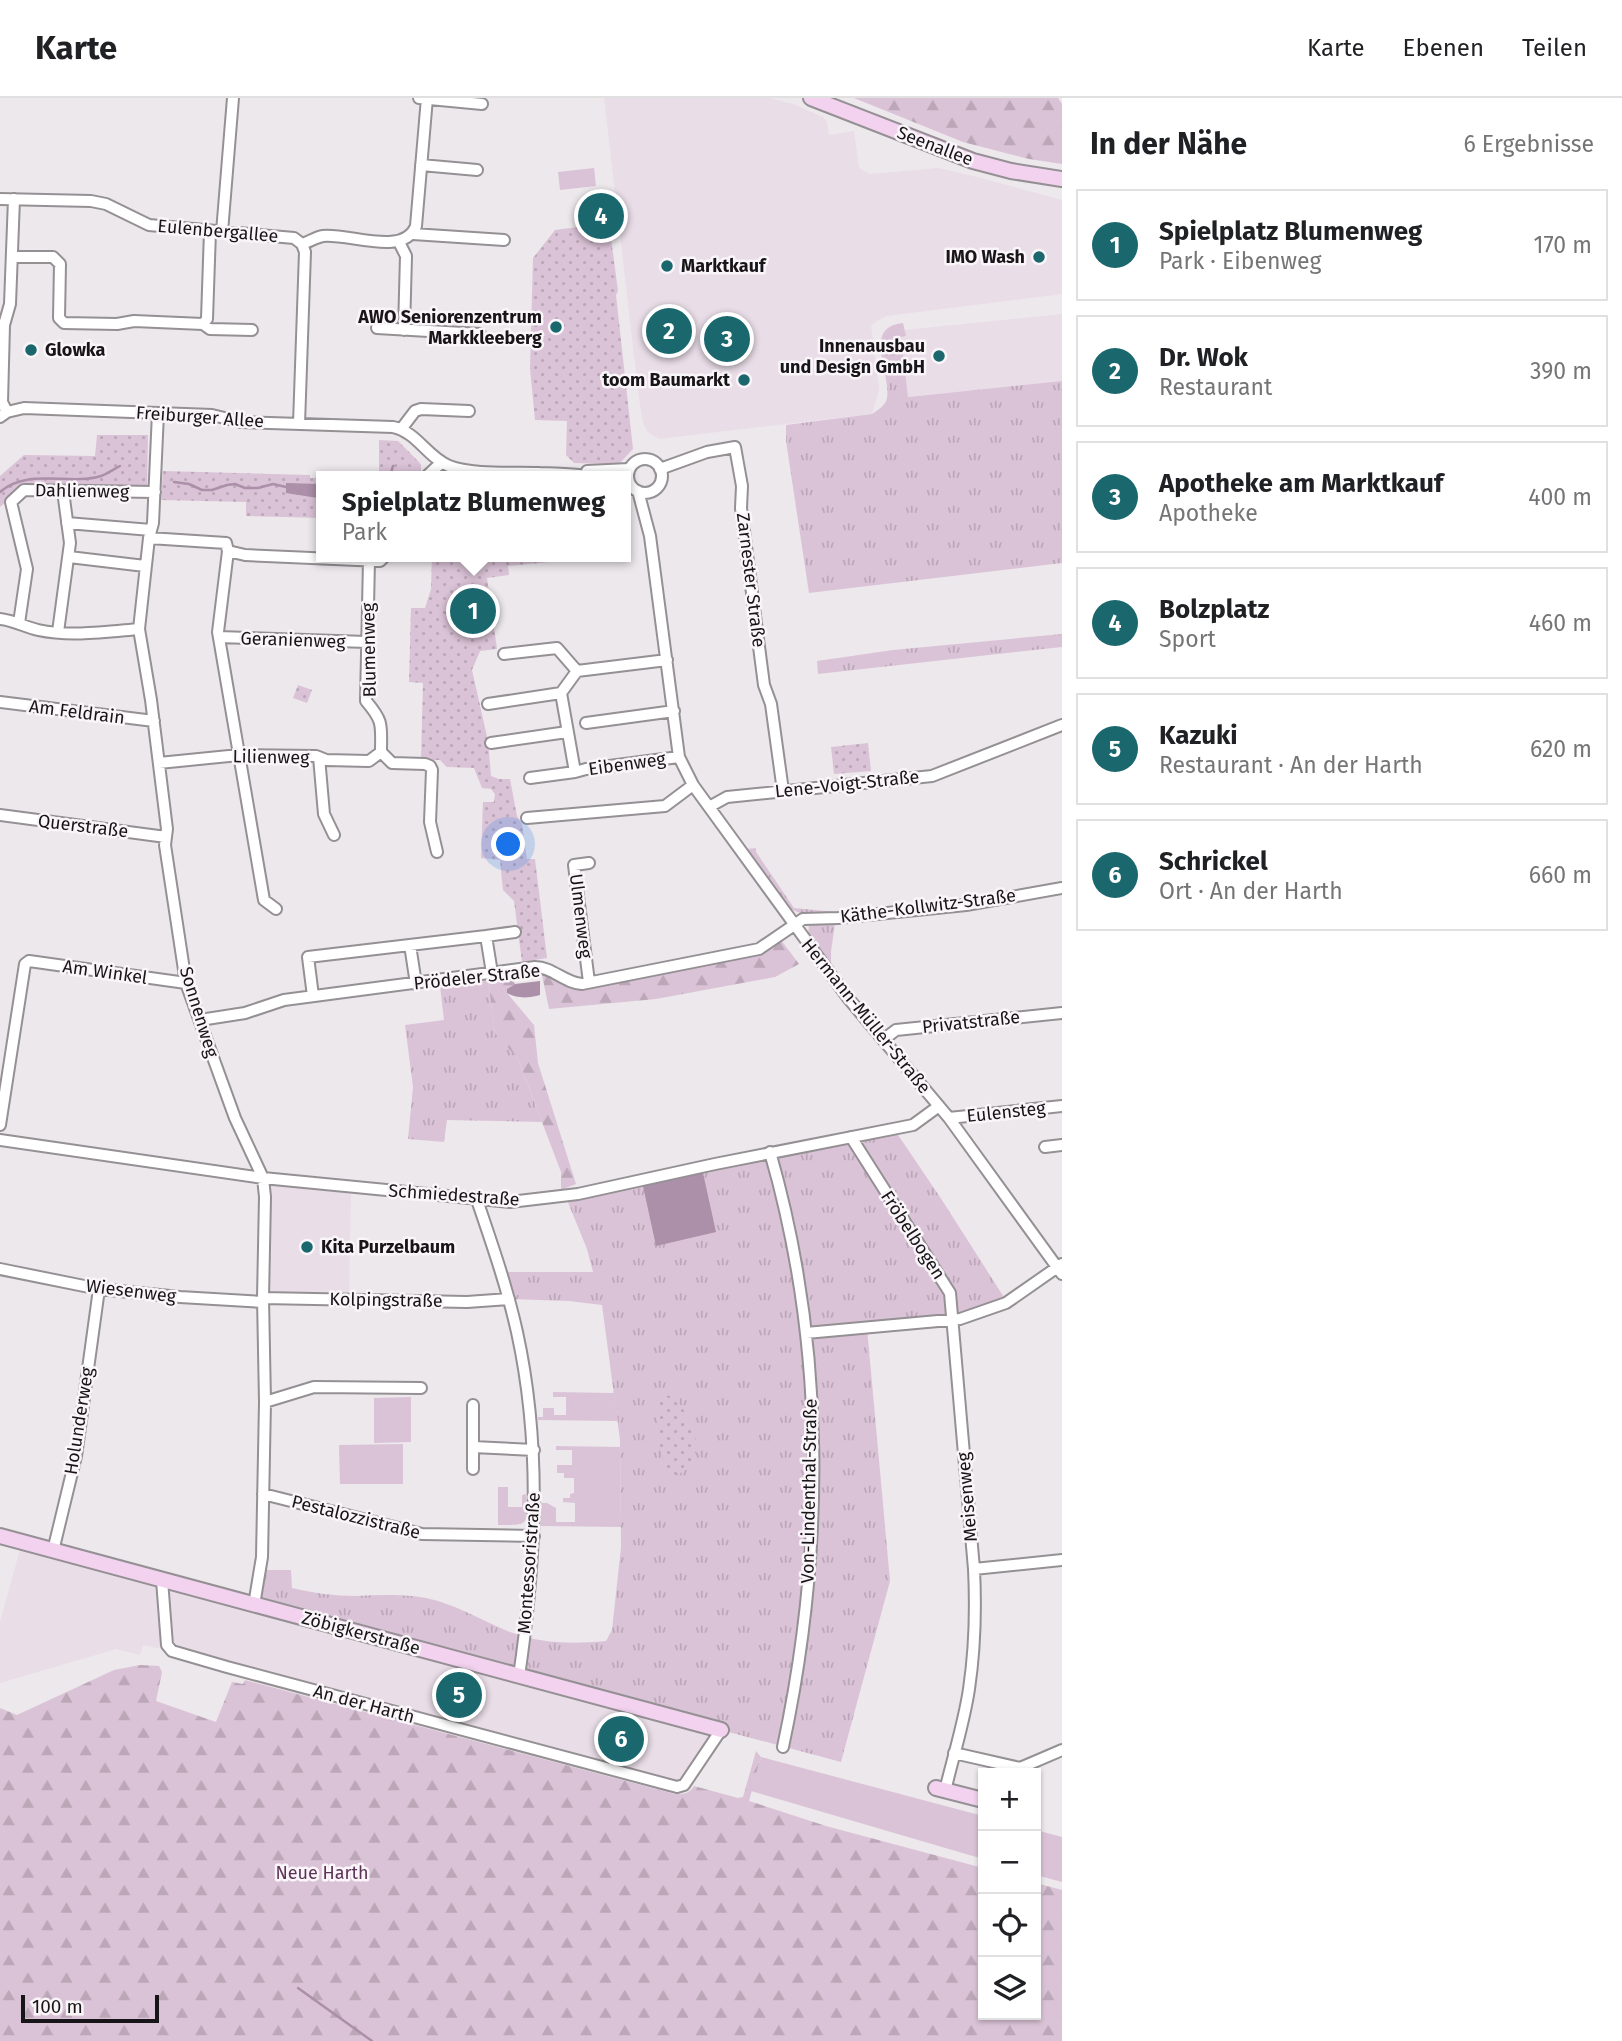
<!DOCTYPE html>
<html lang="de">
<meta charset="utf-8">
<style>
:root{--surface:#fff;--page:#f2f2f2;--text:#202124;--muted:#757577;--line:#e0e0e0;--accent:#1a676d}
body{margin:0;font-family:"Fira Sans",sans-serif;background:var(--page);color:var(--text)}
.controls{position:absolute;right:21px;bottom:21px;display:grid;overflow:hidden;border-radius:0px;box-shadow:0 2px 5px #0004}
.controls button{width:63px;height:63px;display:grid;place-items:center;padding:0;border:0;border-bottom:2px solid var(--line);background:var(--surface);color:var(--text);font:35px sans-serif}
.scale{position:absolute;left:21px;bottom:18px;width:138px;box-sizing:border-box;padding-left:7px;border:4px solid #171517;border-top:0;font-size:19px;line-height:24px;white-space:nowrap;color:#171517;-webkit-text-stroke:5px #faf5f9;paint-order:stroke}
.you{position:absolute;left:509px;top:747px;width:24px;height:24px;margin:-18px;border:5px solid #fff;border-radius:50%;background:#1a73e8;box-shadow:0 0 0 10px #1a73e833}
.badge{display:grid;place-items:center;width:46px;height:46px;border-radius:50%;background:var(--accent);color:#fff;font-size:23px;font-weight:700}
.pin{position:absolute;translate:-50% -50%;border:4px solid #fff;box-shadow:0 2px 7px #0006}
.popup{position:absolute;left:316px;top:373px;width:315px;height:91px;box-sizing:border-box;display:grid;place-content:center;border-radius:0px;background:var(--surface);filter:drop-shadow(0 2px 5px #0005);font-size:23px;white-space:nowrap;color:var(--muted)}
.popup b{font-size:26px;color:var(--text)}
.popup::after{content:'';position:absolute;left:50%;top:100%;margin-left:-14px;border:14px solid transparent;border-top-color:var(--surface)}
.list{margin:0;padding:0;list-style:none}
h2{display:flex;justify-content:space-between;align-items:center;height:91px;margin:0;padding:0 28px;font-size:30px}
h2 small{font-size:23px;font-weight:400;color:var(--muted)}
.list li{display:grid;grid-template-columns:46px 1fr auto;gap:21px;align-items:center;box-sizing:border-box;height:112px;margin:0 14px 14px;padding:0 14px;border:2px solid var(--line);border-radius:0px}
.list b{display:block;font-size:26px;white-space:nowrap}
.list p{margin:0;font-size:23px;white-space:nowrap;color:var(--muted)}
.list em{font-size:23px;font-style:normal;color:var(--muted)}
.icon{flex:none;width:38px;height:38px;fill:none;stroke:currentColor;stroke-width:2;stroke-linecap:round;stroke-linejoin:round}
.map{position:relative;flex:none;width:1062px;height:1943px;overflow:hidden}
header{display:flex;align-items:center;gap:42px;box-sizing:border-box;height:98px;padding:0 35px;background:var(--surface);border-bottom:2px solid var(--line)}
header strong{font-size:33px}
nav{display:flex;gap:38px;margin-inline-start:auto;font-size:24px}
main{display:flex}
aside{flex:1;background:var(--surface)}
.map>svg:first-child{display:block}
</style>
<header>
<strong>Karte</strong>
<nav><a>Karte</a><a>Ebenen</a><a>Teilen</a></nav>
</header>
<main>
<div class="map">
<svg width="1062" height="1943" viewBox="0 0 1062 1943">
<defs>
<pattern id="grass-tufts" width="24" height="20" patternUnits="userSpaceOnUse" patternTransform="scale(1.75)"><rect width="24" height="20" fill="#dbc3d7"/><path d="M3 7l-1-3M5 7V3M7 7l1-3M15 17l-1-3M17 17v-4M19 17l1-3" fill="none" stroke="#bba7b8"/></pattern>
<pattern id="forest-firs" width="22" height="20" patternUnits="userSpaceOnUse" patternTransform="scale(1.75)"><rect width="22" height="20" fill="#dbc3d7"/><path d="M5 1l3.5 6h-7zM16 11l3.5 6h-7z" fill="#bba7b8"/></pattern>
<pattern id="park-dots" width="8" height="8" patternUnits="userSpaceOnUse" patternTransform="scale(1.75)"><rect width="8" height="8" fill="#dbc3d7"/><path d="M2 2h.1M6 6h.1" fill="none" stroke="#bba7b8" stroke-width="1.8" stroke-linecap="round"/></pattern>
</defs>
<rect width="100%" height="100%" fill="#ede8ec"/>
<!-- built -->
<path fill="#e9dde7" d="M604 0H770L793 6 823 19 827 24 829 37 854 33 859 70 870 76 938 70 977 79 1062 102V196L886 218 871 227 879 292 872 316 675 339 661 341 653 338 647 333 643 325 639 300Z
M1062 216V283L907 299 901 239 904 232Z
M263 1080 351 1089 349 1202 263 1200Z
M22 1444 721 1632 684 1687 168 1549 157 1550 143 1547 140 1557 116 1551 0 1585V1524Z"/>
<!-- grass -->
<path fill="url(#grass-tufts)" d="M903 225 906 238 901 239 908 299 1062 283V465L809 495 786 343V327L872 316C878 312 886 307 887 300 891 274 862 229 903 225Z
M1062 536V549L818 576 817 563 893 552Z
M756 750V754L794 810 837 814C818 815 801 821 786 807L746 751Z
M814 825H835L831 854V870L808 837 809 828Z
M488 881 495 934 518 961 542 1024 447 1022 444 1044 408 1041 413 989 405 927 444 922 440 888Z
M894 1031 940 1099 1007 1204 960 1221 867 1230 890 1483 841 1664 254 1507 260 1472H291L292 1490C313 1495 335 1498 356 1498 377 1497 399 1496 420 1499 453 1504 480 1522 510 1534 542 1546 573 1546 606 1543L612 1532 621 1449 620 1342 602 1207 569 1203 509 1201 502 1174H593L587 1151 565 1097Z"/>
<!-- forest -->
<path fill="url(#forest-firs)" d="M854 0H1058L1062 6V66L1029 61 963 44Z
M781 842 799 866 775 879 656 901 549 911 541 872 567 887 759 856Z
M512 877 515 886 507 891V895L534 927 538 965 576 1086 561 1092V1074L518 961 495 935 488 881Z
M140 1567 159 1568 162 1574 156 1603 216 1624 232 1584 243 1586 245 1582 675 1696C684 1696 689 1696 694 1688L738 1700 743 1699 756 1653 761 1659 749 1703 826 1728 983 1770V1917H1036V1785L1062 1792V1943H0V1610L17 1617 114 1572Z"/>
<!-- park -->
<path fill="url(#park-dots)" d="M609 125 618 193 616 197 633 351 619 366 574 365 566 357 567 323 535 322 530 271 533 160 555 132Z
M97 337H148L147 391 24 388 0 409V378L24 357 95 358Z
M379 342 398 343 419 364 421 367V375L418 378H379Z
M163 373 310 377V380H321V420L246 418V404L161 402Z
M432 459H548L549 464 508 468 509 477 487 480 497 551 480 553 472 572 488 643 491 678 499 681H510L517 718 522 726 527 761H535L547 860 522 864 514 803 503 792 500 762 481 760 483 704H494L495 696 491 691 482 690 474 670 447 669 440 662H421L423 585 409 584 411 510H425L431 491Z
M298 587 312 592 307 605 293 600Z
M868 645 871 673 834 676 831 649Z
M657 1297 673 1298C689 1315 710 1355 684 1373 680 1376 673 1377 668 1379L657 1340Z"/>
<!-- garden -->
<path fill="#dbc3d7" d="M594 70 596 88 560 92 558 74Z
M553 1294 614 1295 618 1323 538 1322V1319H543V1310H554V1317H566V1299H553Z
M411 1299V1344L374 1345V1300Z
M403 1346V1386H340L339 1347Z
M556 1348 620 1349 621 1429 541 1428V1405H547L556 1410V1424H575V1405L563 1404V1400H570V1396L574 1395V1380H564V1375H557V1367H572V1352H556Z
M498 1389H508V1409H522V1397L526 1396C527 1427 531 1427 498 1427Z
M761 1659 983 1718V1761L751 1693Z
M1036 1732 1062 1739V1784L1036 1777Z"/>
<!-- water -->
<path fill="#ac8fa8" d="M286 385 318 386V400L286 395Z
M540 883V897C529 900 517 901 507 895V891L515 886Z
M703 1075 716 1134 656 1148 643 1088Z"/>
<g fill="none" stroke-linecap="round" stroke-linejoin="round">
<!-- stream -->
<path stroke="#ac8fa8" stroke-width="2.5" d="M390 378 393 368
M174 384 189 386 202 392H212L227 387 235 386 245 390H258L273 386 286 389
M0 394C29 369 68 388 101 378 107 376 114 371 120 368
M298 1890 372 1943"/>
<!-- street casing -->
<g stroke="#949094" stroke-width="14">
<path id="street" d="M419 0 482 6
M421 67 477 72
M0 101 91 103 106 106 149 127 294 140 302 146 305 154 299 326
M222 134 233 0
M413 136 504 142
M399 144 406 158 404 232
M302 146C309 144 316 139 323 138 349 135 404 159 416 128L427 0
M12 159H53L60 166 59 220 64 225 117 226 134 223 203 226 207 221 210 133
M203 226 210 231 252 232
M377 230 480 236
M7 314 2 304 4 227 10 206 14 101
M158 315 153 425 149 440 139 531 151 602 167 731 165 747 186 885 235 1020 263 1080 265 1099 263 1200 265 1304 262 1459 254 1507
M0 319 7 314 24 310 212 317 241 324 393 329C417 334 427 359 449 368 471 377 515 374 540 375 558 375 576 377 594 378
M402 330 415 313 421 311 469 313
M628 378a17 17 0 1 1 34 0a17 17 0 1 1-34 0Z
M660 371 707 354 735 349 742 388 741 410 764 587 771 606 783 693
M587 373 629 371
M427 378 441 365
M638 393 650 438 679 659 693 687 848 900 949 1020 1062 1176
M67 425 151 432
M149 440 226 445 228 453 245 457 380 463 384 459
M228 453 218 534 264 802 276 811
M69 459 145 468
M369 462 366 603C384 624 381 627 381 654
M0 521C13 522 25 529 38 532 70 539 105 534 139 531
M19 525 27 471 11 404 24 392 155 394
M58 534 70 445 63 393
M219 539 367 544
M504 556 557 550 577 573 561 595 575 674
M577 573 667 562
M0 604 154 623
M488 606 561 595
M586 625 674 613
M491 645 567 634
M381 654 392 665 425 666 430 668 432 672 430 724 437 754
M319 659 324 716 334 737
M159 665 239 657 316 658 326 662 369 663 381 654
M530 680 575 674 586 671 679 659
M709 709 727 699 932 678 1062 627
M0 717 166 739
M527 720 665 708 693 687
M589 765 574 767 589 884
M486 838 515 834
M410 847 416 886
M313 898 308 859 486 838 492 875
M200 922 245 915 284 902 535 869C553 869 564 885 582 886L759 851 803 821 838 820 966 807 1062 790
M883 942 896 932 1062 915
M949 1020 1062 1008
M0 1027 25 866 29 863 186 885
M851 1039 950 1195 974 1471C976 1512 975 1551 969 1591 964 1625 953 1659 945 1693
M0 1042 263 1080 510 1104 578 1096 715 1066 913 1027 939 1008
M1045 1049 1062 1047
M770 1054C826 1248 825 1453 783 1649
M477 1102C492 1146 507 1189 517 1234 542 1348 536 1463 519 1578
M0 1171 99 1191 180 1199 263 1204
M263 1200 467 1204 509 1201
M806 1235 960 1221 1006 1205 1062 1166
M265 1304 314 1289 421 1290
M473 1307V1371
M473 1349 534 1352
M263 1396 422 1436 534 1438
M53 1453 76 1358 99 1191
M974 1471 1062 1462
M162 1482 167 1547 172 1553 227 1569 677 1689 684 1687 721 1632
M954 1655 1020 1670 1062 1652"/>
</g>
<!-- secondary casing -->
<g stroke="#949094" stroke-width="18">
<path id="secondary" d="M811 0 973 63 1011 73 1062 81
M0 1438 721 1632
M936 1690 983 1702"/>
</g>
<!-- street -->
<use href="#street" stroke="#fff" stroke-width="10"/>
<!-- secondary -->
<use href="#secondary" stroke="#f2d2ef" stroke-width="14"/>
</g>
<!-- markers -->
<g fill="#1a676d" stroke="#faf5f9" stroke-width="2.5">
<circle cx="1039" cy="159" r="7"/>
<circle cx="667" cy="168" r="7"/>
<circle cx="556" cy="229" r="7"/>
<circle cx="31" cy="252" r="7"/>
<circle cx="939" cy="258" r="7"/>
<circle cx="744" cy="282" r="7"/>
<circle cx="307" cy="1149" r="7"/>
</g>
<g text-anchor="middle" stroke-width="5" stroke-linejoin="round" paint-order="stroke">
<!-- street labels -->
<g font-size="18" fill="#171517" stroke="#faf5f9">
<text transform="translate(935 48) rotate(21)" y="6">Seenallee</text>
<text transform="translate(218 133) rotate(5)" y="6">Eulenbergallee</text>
<text transform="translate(200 319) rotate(4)" y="6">Freiburger Allee</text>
<text transform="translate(82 393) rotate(1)" y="6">Dahlienweg</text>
<text transform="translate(751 482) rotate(83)" y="6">Zarnester Straße</text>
<text transform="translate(293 542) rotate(2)" y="6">Geranienweg</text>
<text transform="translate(369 552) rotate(-91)" y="6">Blumenweg</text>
<text transform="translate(77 614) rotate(7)" y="6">Am Feldrain</text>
<text transform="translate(271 659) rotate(1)" y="6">Lilienweg</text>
<text transform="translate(627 666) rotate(-8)" y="6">Eibenweg</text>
<text transform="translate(847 686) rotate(-6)" y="6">Lene-Voigt-Straße</text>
<text transform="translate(83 728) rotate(7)" y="6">Querstraße</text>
<text transform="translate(928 808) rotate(-7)" y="6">Käthe-Kollwitz-Straße</text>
<text transform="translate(581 818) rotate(83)" y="6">Ulmenweg</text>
<text transform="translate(105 874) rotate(8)" y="6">Am Winkel</text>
<text transform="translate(477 879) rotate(-6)" y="6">Prödeler Straße</text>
<text transform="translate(199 914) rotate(73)" y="6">Sonnenweg</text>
<text transform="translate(866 918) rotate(51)" y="6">Hermann-Müller-Straße</text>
<text transform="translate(971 924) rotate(-6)" y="6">Privatstraße</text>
<text transform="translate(1006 1014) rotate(-6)" y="6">Eulensteg</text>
<text transform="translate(454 1097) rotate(4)" y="6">Schmiedestraße</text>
<text transform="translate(913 1137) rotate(57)" y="6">Fröbelbogen</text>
<text transform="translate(131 1193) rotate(7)" y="6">Wiesenweg</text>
<text transform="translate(386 1202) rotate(1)" y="6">Kolpingstraße</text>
<text transform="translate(79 1323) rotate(-81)" y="6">Holunderweg</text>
<text transform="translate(809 1393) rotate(-89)" y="6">Von-Lindenthal-Straße</text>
<text transform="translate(967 1399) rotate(-95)" y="6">Meisenweg</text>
<text transform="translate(356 1419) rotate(14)" y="6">Pestalozzistraße</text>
<text transform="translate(529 1465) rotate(-86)" y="6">Montessoristraße</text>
<text transform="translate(361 1535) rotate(15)" y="6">Zöbigkerstraße</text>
<text transform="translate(364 1606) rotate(15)" y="6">An der Harth</text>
</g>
<!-- poi labels -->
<g font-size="18" font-weight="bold" fill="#171517" stroke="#faf5f9" text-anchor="end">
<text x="1025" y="165">IMO Wash</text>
<text x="681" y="174" text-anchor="start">Marktkauf</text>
<text x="542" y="225">AWO Seniorenzentrum<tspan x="542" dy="21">Markkleeberg</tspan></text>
<text x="925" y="254">Innenausbau<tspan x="925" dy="21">und Design GmbH</tspan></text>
<text x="45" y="258" text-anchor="start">Glowka</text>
<text x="730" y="288">toom Baumarkt</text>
<text x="321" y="1155" text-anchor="start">Kita Purzelbaum</text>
</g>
<!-- park labels -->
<g font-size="18" fill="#5c3357" stroke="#faf5f9">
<text x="322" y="1781">Neue Harth</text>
</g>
</g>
</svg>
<div class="controls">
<button>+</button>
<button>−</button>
<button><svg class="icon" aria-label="locate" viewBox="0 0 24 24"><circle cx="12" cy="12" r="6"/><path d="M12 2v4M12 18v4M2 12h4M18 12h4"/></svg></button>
<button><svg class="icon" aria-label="layers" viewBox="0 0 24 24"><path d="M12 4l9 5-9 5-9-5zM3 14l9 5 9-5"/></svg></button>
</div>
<div class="scale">100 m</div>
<div class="you"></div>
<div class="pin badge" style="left:473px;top:513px">1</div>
<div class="popup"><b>Spielplatz Blumenweg</b>Park</div>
<div class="pin badge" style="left:669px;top:233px">2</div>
<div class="pin badge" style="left:727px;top:241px">3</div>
<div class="pin badge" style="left:601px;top:118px">4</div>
<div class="pin badge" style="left:459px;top:1597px">5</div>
<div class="pin badge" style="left:621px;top:1641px">6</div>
</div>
<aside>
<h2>In der Nähe<small>6 Ergebnisse</small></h2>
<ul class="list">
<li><span class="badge">1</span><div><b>Spielplatz Blumenweg</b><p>Park · Eibenweg</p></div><em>170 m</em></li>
<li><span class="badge">2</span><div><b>Dr. Wok</b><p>Restaurant</p></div><em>390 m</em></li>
<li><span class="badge">3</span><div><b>Apotheke am Marktkauf</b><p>Apotheke</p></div><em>400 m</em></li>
<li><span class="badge">4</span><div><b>Bolzplatz</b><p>Sport</p></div><em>460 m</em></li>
<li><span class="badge">5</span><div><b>Kazuki</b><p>Restaurant · An der Harth</p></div><em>620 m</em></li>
<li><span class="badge">6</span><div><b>Schrickel</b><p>Ort · An der Harth</p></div><em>660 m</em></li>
</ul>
</aside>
</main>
